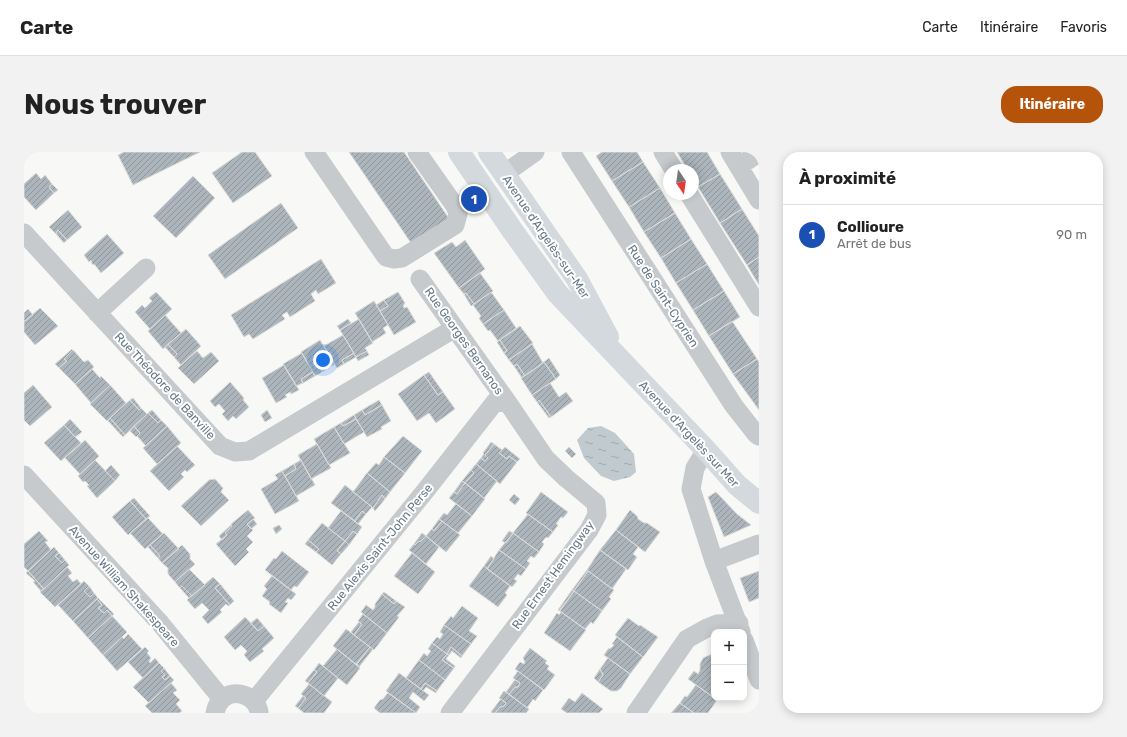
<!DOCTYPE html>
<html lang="fr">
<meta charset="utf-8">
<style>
:root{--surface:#fff;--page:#f2f2f2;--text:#222;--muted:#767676;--line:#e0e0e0;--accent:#b45309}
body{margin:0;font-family:Rubik,sans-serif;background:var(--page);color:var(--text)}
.controls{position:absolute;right:12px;bottom:12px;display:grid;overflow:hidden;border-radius:8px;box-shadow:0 2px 10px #0003}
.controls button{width:36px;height:36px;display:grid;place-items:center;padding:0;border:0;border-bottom:1px solid var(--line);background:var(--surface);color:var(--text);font:20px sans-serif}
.compass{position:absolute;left:639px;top:12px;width:36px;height:36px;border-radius:50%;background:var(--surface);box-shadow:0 2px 10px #0003;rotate:167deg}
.you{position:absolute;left:299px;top:208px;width:14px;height:14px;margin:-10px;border:3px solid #fff;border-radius:50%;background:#1a73e8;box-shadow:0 0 0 6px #1a73e833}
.badge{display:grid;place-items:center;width:26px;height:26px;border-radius:50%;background:var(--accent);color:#fff;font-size:13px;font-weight:700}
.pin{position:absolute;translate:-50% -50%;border:2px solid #fff;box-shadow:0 1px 4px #0006}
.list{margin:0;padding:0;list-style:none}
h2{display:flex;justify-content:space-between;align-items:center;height:52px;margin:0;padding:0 16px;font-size:17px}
h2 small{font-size:13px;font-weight:400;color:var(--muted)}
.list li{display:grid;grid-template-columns:26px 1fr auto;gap:12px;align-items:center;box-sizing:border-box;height:60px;padding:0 16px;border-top:1px solid var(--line)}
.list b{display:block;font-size:15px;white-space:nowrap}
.list p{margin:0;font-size:13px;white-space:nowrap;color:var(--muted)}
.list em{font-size:13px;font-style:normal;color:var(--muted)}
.map{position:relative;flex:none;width:735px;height:561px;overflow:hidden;border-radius:16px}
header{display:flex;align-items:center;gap:24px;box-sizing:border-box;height:56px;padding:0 20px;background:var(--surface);border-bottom:1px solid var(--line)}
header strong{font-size:19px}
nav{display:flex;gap:22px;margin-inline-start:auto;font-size:14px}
.intro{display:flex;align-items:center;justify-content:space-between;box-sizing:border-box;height:96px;padding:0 24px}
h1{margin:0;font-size:28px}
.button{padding:10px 18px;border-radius:16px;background:var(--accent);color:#fff;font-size:14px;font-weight:700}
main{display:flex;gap:24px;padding:0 24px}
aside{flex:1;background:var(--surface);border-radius:16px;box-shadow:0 2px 10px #0003}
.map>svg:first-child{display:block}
</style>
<header>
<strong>Carte</strong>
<nav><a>Carte</a><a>Itinéraire</a><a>Favoris</a></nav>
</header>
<div class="intro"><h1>Nous trouver</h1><a class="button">Itinéraire</a></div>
<main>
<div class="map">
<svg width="735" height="561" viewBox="0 0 735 561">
<defs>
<pattern id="water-ripples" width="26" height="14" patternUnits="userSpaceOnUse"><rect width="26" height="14" fill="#c0cacf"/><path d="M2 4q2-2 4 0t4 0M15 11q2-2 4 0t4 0" fill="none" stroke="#a0a9ae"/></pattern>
<pattern id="building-hatch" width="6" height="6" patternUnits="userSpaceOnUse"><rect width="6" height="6" fill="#acb5bb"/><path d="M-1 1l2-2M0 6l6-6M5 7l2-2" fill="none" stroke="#90989e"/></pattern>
</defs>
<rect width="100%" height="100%" fill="#f8f8f6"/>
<!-- water -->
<path fill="url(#water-ripples)" d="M577 274 591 281 610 302 612 320 606 325 590 329 577 324 560 306 553 288 564 276Z"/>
<!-- building -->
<path fill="url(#building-hatch)" stroke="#dadad8" d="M100 0H176L109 33 94 3Z
M218 0H231L248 24 209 51 188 21Z
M325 0H380L426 68 387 91Z
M578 0H613L619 10 588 29 572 4Z
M653 0H683L696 22 674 35 669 26V18H664Z
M619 10 636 36 605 55 588 29Z
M12 21 17 27 21 23 28 32 25 35 30 41 12 58 0 45V32Z
M696 22 718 57 696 71 674 35Z
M169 24 191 46 152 86 129 64Z
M28 32 34 38 30 41 25 35Z
M636 36 651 61 620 80 605 55Z
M257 51 274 76 201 127 184 103Z
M718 57 735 84V105L723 113 696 71Z
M44 58 58 75 43 88 34 78 32 82 25 75Z
M651 61 667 87 637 106 620 80Z
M34 78 43 88 40 91 32 82Z
M83 82 100 101 77 121 71 113 68 112 67 108 65 110 60 103Z
M667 87 683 112 652 131 637 106Z
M441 88 461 117 435 136 410 101 428 90 432 95Z
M735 105V133L723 113Z
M297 107 312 131 294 142 292 138 287 142 291 149 266 165 263 160 258 163 261 167 229 187 225 182 220 185 207 163Z
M683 112 700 139 669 158 652 131Z
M456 121 469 139 450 152 442 141 440 142 435 136Z
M700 139 716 165 685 184 669 158Z
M132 140 148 157 126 177 111 160 118 153 121 156 128 149 125 146Z
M374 140 381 151 379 154 380 156 383 155 392 170 370 183 356 159 364 154 360 148Z
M467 140 480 158 459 172 455 166 457 164 449 153Z
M442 141 450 152 447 154 440 142Z
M360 148 364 154 356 159 352 153Z
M350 149 364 173 359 176 362 181 348 190 331 161Z
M16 156 34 174 11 193 0 180V168L1 169Z
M4 157 9 163 1 169 0 168V161Z
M480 158 492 176 474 189 466 178 464 179 459 172Z
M141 163 157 181 139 197 124 179Z
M324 167 327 171 316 178 313 174Z
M335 167 349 191 341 196 343 199 332 205 316 178Z
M708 169 733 207 709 222 685 184Z
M496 174 509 191 485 208 480 201 483 199 476 188Z
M162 177 177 194 157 213 150 205 153 202 144 192Z
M319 183 330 201 318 208 320 212 313 216 300 194Z
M296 188 309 210 297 217 298 220 291 224 277 200Z
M476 188 483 199 480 201 473 190Z
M144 192 153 202 150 205 141 195Z
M508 192 519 211 501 224 493 212 490 214 485 208Z
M48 197 49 198 40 207 43 209 35 216 31 212Z
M49 198 60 210 64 208 70 215 51 232 35 216 43 209 40 207Z
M173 199 179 206 187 200 195 209 170 232 154 216Z
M343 199 345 203 334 209 332 205Z
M278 201 289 220 277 227 279 231 272 234 259 212Z
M330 201 332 205 320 212 318 208Z
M525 206 536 223 532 227 520 210Z
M733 207 735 210V258L709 222Z
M309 210 311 212 298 220 297 217Z
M520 210 532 227 508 243 497 226Z
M493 212 501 224 498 226 490 214Z
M260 213 275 238 267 242 266 240 261 243 263 245 252 251 238 226Z
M68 217 76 226 77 224 86 233 67 251 51 232Z
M289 220 291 224 279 231 277 227Z
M405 220 419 240 414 243 400 223Z
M400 223 414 243 419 240 431 257 412 271 405 261 393 269 374 242Z
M206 230 220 246 219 248 225 255 212 267 209 264 204 269 198 262 201 259 195 252 191 255 186 249Z
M526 231 535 245 542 240 549 249 527 265 515 248 513 250 508 243Z
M9 233 28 255 6 274 0 268V241Z
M86 233 102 251 83 269 66 252Z
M109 246 117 256 115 258 106 248Z
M106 248 115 258 117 256 123 262 101 283 86 266Z
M355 248 358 253 341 263 338 258Z
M515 248 527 265 525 266 513 250Z
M358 253 367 269 357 275 358 277 343 285 330 263 338 258 341 263Z
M128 258 137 268 134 271 124 261Z
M243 258 248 266 241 270 237 263Z
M124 261 134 271 137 268 143 274 122 294 113 284 116 281 110 274Z
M330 263 332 267 319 274 317 271Z
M86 266 101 283 99 285 84 269Z
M46 267 58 280 51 285 40 273Z
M332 267 340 280 320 292 310 275 317 271 319 274Z
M40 273 57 291 37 309 20 291Z
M110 274 116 281 112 285 106 279Z
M143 274 157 291 133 312 119 296Z
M310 275 326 301 305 313 290 287Z
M379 284 398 299 381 321 360 305Z
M61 288 75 304 56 322 41 306Z
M467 290 470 292 461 303 464 306 461 309 457 306 460 302 459 301Z
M293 292 307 316 287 327 274 303Z
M470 292 478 298 475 301 483 307 485 304 493 310 476 332 452 312 457 306 461 309 464 306 461 303Z
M153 294 171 313 163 320 161 318 157 322 160 325 145 339 126 319Z
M481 295 496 307 493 310 485 304 483 307 475 301Z
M545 295 552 302 548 306 541 299Z
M360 305 381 321 366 340 343 321 352 311 355 313Z
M71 308 91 329 73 346 63 334 65 333 61 329 59 330 54 324Z
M277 308 291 333 272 344 261 324 272 317 270 312Z
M270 312 272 317 261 324 258 319Z
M452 312 473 329 460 346 441 331 450 321 447 318Z
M87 313 96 323 91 329 81 319Z
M447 318 450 321 441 331 438 329Z
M258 319 275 349 251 362 237 337 254 327 251 323Z
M343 321 366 340 361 347 358 343 349 356 329 340Z
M191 327 199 336 197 340 205 348 177 374 157 354 185 328Z
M438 329 441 331 433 342 430 340Z
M441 331 461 347 448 364 425 346 430 340 433 342Z
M321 333 348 355 342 362 338 359 331 369 307 351Z
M517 340 544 360 539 366 537 365 532 372 534 373 529 380 502 361Z
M692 340 713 362 727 373 700 385 684 345Z
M490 342 496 347 491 353 485 348Z
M358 343 361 347 351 359 349 356Z
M110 346 126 364 122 367 106 349Z
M106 349 122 367 104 383 88 365Z
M432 352 448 364 434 381 415 367 420 361 423 363Z
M224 358 231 366 223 372 229 378 223 384 229 390 222 397 225 400 211 414 192 392 203 383 201 381 208 374 207 372Z
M606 358 613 364 614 367 620 371H623L636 380 621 400 592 378Z
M317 359 338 375 333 382 329 379 321 389 304 376Z
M338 359 342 362 334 372 331 369Z
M504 362 529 380 524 386 522 385 518 390 520 392 515 400 489 381Z
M124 366 139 382 121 397 106 381Z
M229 367 233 372 227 377 223 372Z
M415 367 418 369 410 379 408 377Z
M418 369 436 383 422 400 402 384 408 377 410 379Z
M298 371 321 389 313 399 317 402 308 413 292 400 295 397 284 388Z
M207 373 208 374 201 381 203 383 198 388 195 384Z
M255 373 258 377 252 382 249 376Z
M592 378 614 395 609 402 613 405 604 418 576 398Z
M15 379 24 389 21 390 27 398 4 419 0 415V392Z
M329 379 333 382 325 393 321 389Z
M485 379 489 381 482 391 478 389Z
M140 381 155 397 138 411 134 406 136 404 126 393Z
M398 381 402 384 396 390 395 389 391 393 390 392Z
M489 381 515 400 510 406 507 404 503 409 506 411 502 417 475 398Z
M402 384 415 395 402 412 385 398 390 392 391 393 395 389 396 390Z
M284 388 295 397 292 400 281 392Z
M321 389 325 393 317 402 313 399Z
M126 393 136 404 134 406 124 395Z
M158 393 166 402V407L171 412 151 430 144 422V416L138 411Z
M30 395 35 401 31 404 38 411 41 408 45 413 20 437 4 419Z
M475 398 502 417 497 424 494 422 490 427 493 429 488 435 463 417Z
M576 398 602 417 588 437 563 418Z
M258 399 285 420 273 435 270 434 267 438 241 418 250 406 252 407Z
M35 401 41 408 38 411 31 404Z
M388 401 411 420 394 442 370 424Z
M467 404 470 407 463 417 460 414Z
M460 414 486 434 481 441 483 443 474 455 445 434Z
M43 415 48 421 44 424 49 430 53 427 57 432 31 455 16 440Z
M165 417 181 433 168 444 158 434 156 436 151 430Z
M563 418 564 419 550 439 548 438Z
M4 419 20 437 17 439 9 430 11 429 2 421Z
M564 419 590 438 585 445 587 447 578 459 550 439Z
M735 419V446L725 450 716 426Z
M248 424 272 442 267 448 264 446 261 450 264 451 257 461 245 452 246 450 238 444 243 437 240 434Z
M189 425 196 432 191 436 206 453 204 454 202 452 196 458 198 460 184 472 178 465 185 458 178 451 171 457 163 448Z
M60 429 65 434 60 439 66 445 70 441 74 446 49 469 34 453Z
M196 432 210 449 206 453 191 436Z
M65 434 70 441 66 445 60 439Z
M158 434 168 444 165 446 156 436Z
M548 438 550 439 535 459 534 458Z
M550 439 578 459 569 472 567 470 561 477 536 459Z
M360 440 372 449 370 452 358 442Z
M358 442 370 452 372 449 381 455 373 464 375 465 363 481 337 460 342 453 349 458 351 455V452Z
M74 446 90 462 88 464 83 458 80 461 74 456 78 453 73 447Z
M73 447 78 453 74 456 80 461 83 458 88 464 64 486 49 469Z
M438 454 454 466 445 479 453 484 447 492 420 473 427 464 429 466Z
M537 460 562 478 546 499 520 481 533 461 535 463Z
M339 462 363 481 350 498 330 483 338 472 334 469Z
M88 464 103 480 79 503 64 486Z
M221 465 234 479 240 474 250 486 238 497 240 499 226 510 220 503 223 499 217 493 211 498 200 485Z
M233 466 240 474 234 479 227 471Z
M604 466 615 474 616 473 634 485 619 505 591 483Z
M335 470 338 472 330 483 327 480Z
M420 473 447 492 438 504 427 495 423 502 408 491 413 485 416 487 419 482 416 480Z
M322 477 346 495 332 512 309 494Z
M104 482 118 497 93 519 79 503 98 485 100 487Z
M593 485 619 505 606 522 580 503 584 497 587 496 590 493 588 492Z
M408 491 423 502 418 508 430 516 421 528 395 508 400 501 403 504 407 499 404 497Z
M121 495 125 499 123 501 127 506 125 509 126 511 131 506 135 511 119 526 104 510Z
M346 495 349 497 335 515 333 512Z
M427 495 438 504 437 506 428 499 425 503 423 502Z
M506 496 523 509 521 511 525 514 523 517 531 523 520 538 491 517 496 510 500 512 501 510 499 506Z
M313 497 336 516 323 533 299 514Z
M423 502 425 503 422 507 431 514 430 516 418 508Z
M688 502 690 503V546L664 527 670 519 674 522 676 518V512L679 506Z
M584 506 606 522 597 536 593 539H587L574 530 579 523 576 517Z
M395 508 421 528 413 539 401 531 397 537 382 526Z
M135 511 140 516 137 519 141 523 138 525 141 528 146 524 150 528 125 551 109 535Z
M295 511 314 526 300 544 284 531 293 520 290 518Z
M140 516 146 524 141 528 138 525 141 523 137 519Z
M576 517 579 523 574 530 570 526Z
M290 518 293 520 284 531 281 529Z
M494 519 519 538 511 549 509 547 503 556 485 542 491 535H494L496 531 489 526Z
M375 521 405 543 400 549 389 540 385 546 396 555 392 561 362 539Z
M491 528 496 531 494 535H491L485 542 482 540Z
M147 531 153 538 149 541 156 548 152 552 158 559 155 561H128L121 554Z
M401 531 413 539 412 541 402 535 399 539 397 537Z
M285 532 308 550 300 561H280L274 556 282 546 277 542Z
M672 533 693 548 684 561H670L656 551 661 544 663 545Z
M480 539 505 557 502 561H471L476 555 480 554 482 551 475 546Z
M364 541 392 561H356L350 556 356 548 359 547Z
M558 541 579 557 575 561H543L537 557 545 546 551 550Z
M279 544 282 546 274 556 271 554Z
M477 547 482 551 480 554 476 555 471 561H468L467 560Z
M656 551 670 561H647Z"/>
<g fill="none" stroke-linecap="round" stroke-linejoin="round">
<!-- minor -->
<path stroke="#c6cacd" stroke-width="19" d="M290 0 362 105 370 107 378 106 431 73 434 62 431 54 393 0
M547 0 710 254 732 282 735 284
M639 0 650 18
M706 0 735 48
M715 14 735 1
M480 22 511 0
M665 42 735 155
M0 81 196 294 211 300 225 299 431 176
M396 127 484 251 522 307 542 326 572 351 573 363 565 378 426 561
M73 161 122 116
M682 298 671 316 667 337 690 409 717 480
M0 323 136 471 198 547
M690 409 735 392
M720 488 735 528
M230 549 402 338 471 250 484 251
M191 561C192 556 194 551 198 547 210 536 232 543 235 560
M612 561 663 487 683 476 693 472 715 471"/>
<!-- major -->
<path stroke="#d4d9de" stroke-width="22" d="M435 0 488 78 534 142 682 298 713 333 735 351
M465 0 553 127 584 185"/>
</g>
<g text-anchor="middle" stroke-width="4" stroke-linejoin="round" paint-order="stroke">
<!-- street labels -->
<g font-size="12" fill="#667888" stroke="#fff">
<text transform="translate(522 85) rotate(56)" y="4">Avenue d'Argelès-sur-Mer</text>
<text transform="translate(639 144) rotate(57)" y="4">Rue de Saint-Cyprien</text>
<text transform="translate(440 189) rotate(55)" y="4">Rue Georges Bernanos</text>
<text transform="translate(141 234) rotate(47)" y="4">Rue Théodore de Banville</text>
<text transform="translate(665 282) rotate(47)" y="4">Avenue d'Argelès sur Mer</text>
<text transform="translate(356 395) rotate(-51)" y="4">Rue Alexis Saint-John Perse</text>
<text transform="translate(529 423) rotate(-54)" y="4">Rue Ernest Hemingway</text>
<text transform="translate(100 434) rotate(48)" y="4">Avenue William Shakespeare</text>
</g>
</g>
</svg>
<div class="controls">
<button>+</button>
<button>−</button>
</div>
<svg class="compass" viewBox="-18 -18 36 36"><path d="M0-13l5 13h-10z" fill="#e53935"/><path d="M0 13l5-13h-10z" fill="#767676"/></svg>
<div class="you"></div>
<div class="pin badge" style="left:450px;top:47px;background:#1a4fb4">1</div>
</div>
<aside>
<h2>À proximité<small></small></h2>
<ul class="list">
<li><span class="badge" style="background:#1a4fb4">1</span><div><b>Collioure</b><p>Arrêt de bus</p></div><em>90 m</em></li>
</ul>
</aside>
</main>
